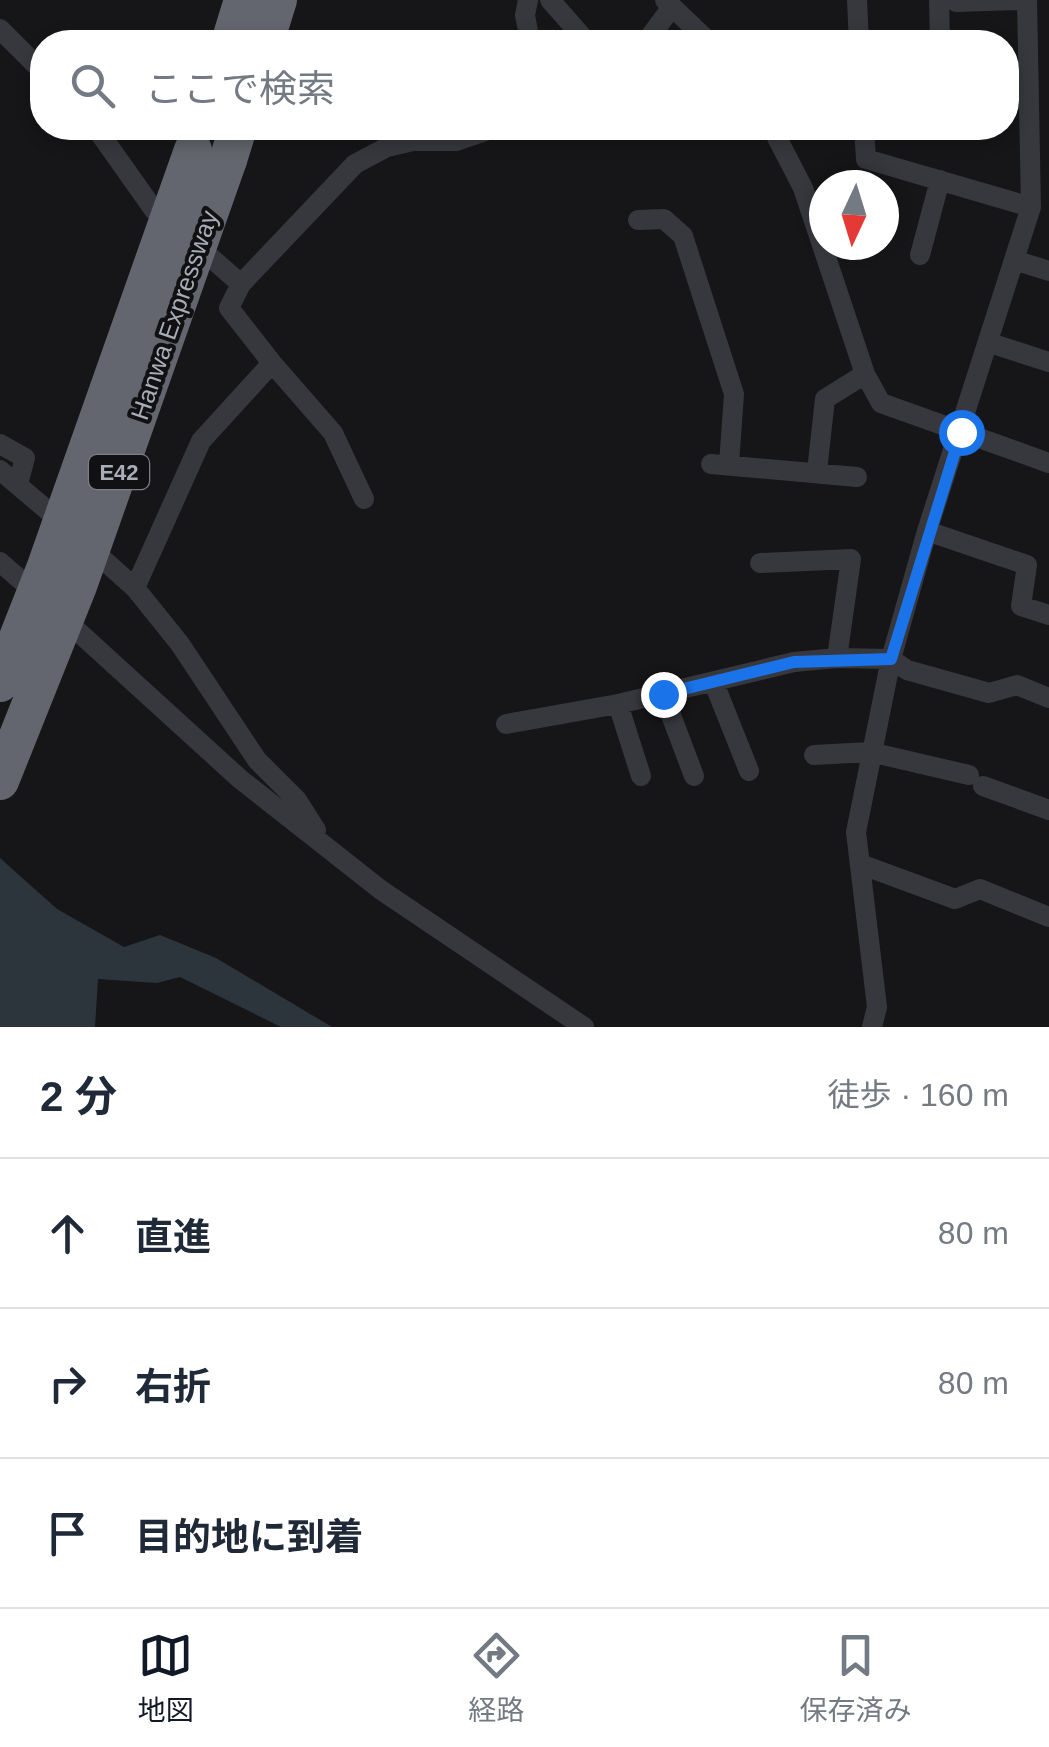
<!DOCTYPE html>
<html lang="ja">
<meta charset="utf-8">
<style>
:root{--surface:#fff;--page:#f6f6f7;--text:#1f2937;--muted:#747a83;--line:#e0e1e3;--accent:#111827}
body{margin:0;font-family:Helvetica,"Noto Sans JP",sans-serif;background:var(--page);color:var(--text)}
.compass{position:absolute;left:809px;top:170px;width:90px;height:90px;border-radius:50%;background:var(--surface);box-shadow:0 5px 15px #0003;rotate:184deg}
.stop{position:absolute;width:30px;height:30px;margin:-22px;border:8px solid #1a73e8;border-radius:50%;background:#fff}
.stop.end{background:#1a73e8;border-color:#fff;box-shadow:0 2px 10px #0008}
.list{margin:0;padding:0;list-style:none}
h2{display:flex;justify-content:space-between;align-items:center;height:130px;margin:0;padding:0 40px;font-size:42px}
h2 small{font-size:32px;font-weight:400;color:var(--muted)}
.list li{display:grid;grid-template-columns:65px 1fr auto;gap:30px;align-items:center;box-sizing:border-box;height:150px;padding:0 40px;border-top:2px solid var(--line)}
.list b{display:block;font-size:38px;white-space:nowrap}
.list em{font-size:32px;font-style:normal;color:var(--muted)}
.icon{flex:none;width:55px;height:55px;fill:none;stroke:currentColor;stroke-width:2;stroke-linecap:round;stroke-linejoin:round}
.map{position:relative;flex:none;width:1049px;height:1027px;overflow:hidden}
.search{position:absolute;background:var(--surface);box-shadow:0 5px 15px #0003;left:30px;right:30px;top:30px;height:110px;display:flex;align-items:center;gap:25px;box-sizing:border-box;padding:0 35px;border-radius:40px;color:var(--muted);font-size:38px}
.sheet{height:580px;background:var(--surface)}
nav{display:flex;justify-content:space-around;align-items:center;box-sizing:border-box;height:140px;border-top:2px solid var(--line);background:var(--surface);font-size:28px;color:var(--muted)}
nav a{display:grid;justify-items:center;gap:5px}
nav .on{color:var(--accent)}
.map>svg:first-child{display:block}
</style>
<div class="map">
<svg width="1049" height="1027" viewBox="0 0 1049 1027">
<rect width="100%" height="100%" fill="#161618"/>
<!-- water -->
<path fill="#2c353c" d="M0 858 57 909 124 947 160 935 216 958 332 1027H281L180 977 157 983 98 979 95 1027H0Z"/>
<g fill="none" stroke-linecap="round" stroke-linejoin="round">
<!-- street -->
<path stroke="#37383d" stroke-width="20" d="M528 0 525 15 530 42
M550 0 587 42
M665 0 709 42
M857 0 859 42
M939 0 940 42
M956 2 1018 0
M0 29 42 71
M646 42 672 7
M96 128 154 210 172 224
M772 128 803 188 865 374 881 403 1049 463
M864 128 866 159 1031 207
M638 220 664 219 683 236 734 394 729 464
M194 243 241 284
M920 255 940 180
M1014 260 1049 271
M990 343 1049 362
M272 363 333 433 364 499
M0 444 25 458 18 484
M711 464 857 477
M0 470 67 527
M817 471 825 399 865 374
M927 531 1027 565 1021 606 1049 615
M88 546 135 588 180 644 257 760 297 800 316 830
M0 562 40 597
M760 563 851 559 837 658
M135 588 201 441 272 363 229 308 241 284 355 164 387 147 413 141H456L494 128
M61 616 240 779 381 890 584 1027
M714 683 749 771
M663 694 694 776
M618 704 641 776
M506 724 618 704 794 662 837 658 891 659 907 670 989 693 1017 685 1049 698
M814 755 870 752 969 775
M983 786 1049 810
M860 864 955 899 980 889 1049 917
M872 1027 877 1007 856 832 891 659 927 531 1031 207 1027 0"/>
<!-- highway -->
<path stroke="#63666e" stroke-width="38" d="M230 42 243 0
M265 42 278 0
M228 160 238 128"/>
<!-- highway-bridge -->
<path stroke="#63666e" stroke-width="38" d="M0 683 45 569 193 150
M0 781 78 586 228 160"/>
</g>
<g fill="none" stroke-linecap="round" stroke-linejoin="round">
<!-- route -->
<path stroke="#1a73e8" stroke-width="12" d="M663 694 794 662 891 659 961 432"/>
</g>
<g text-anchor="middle" stroke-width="8" stroke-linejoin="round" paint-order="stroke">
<!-- shield labels -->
<rect fill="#111113" stroke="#7b7e86" stroke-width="2.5" x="89" y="455" width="60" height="34" rx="8"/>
<g font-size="22" font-weight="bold" fill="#a8adb8">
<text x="119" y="480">E42</text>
</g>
<!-- street labels -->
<g font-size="25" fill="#a8adb8" stroke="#111113">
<text transform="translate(174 315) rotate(-71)" y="9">Hanwa Expressway</text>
</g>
</g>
</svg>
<svg class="compass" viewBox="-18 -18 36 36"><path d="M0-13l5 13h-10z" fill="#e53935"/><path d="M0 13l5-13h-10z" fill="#747a83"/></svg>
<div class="stop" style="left:961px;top:432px"></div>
<div class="stop end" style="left:663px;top:694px"></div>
<div class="search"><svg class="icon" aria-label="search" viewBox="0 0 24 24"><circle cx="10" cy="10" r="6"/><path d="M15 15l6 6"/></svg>ここで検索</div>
</div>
<section class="sheet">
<h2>2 分<small>徒歩 · 160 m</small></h2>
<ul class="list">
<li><svg class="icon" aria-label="ahead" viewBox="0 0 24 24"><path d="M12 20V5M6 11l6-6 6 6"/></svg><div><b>直進</b></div><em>80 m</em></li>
<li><svg class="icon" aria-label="right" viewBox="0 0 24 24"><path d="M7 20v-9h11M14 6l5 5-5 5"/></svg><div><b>右折</b></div><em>80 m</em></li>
<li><svg class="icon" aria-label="arrive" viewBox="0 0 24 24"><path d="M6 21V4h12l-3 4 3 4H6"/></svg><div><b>目的地に到着</b></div></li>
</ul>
</section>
<nav>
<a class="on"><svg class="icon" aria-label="map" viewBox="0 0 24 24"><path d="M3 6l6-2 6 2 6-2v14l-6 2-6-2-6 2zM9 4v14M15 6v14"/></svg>地図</a>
<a><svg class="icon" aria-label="directions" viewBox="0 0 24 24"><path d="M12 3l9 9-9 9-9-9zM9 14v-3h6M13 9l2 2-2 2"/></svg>経路</a>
<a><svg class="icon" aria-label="saved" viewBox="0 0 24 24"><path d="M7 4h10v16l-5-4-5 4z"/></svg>保存済み</a>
</nav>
